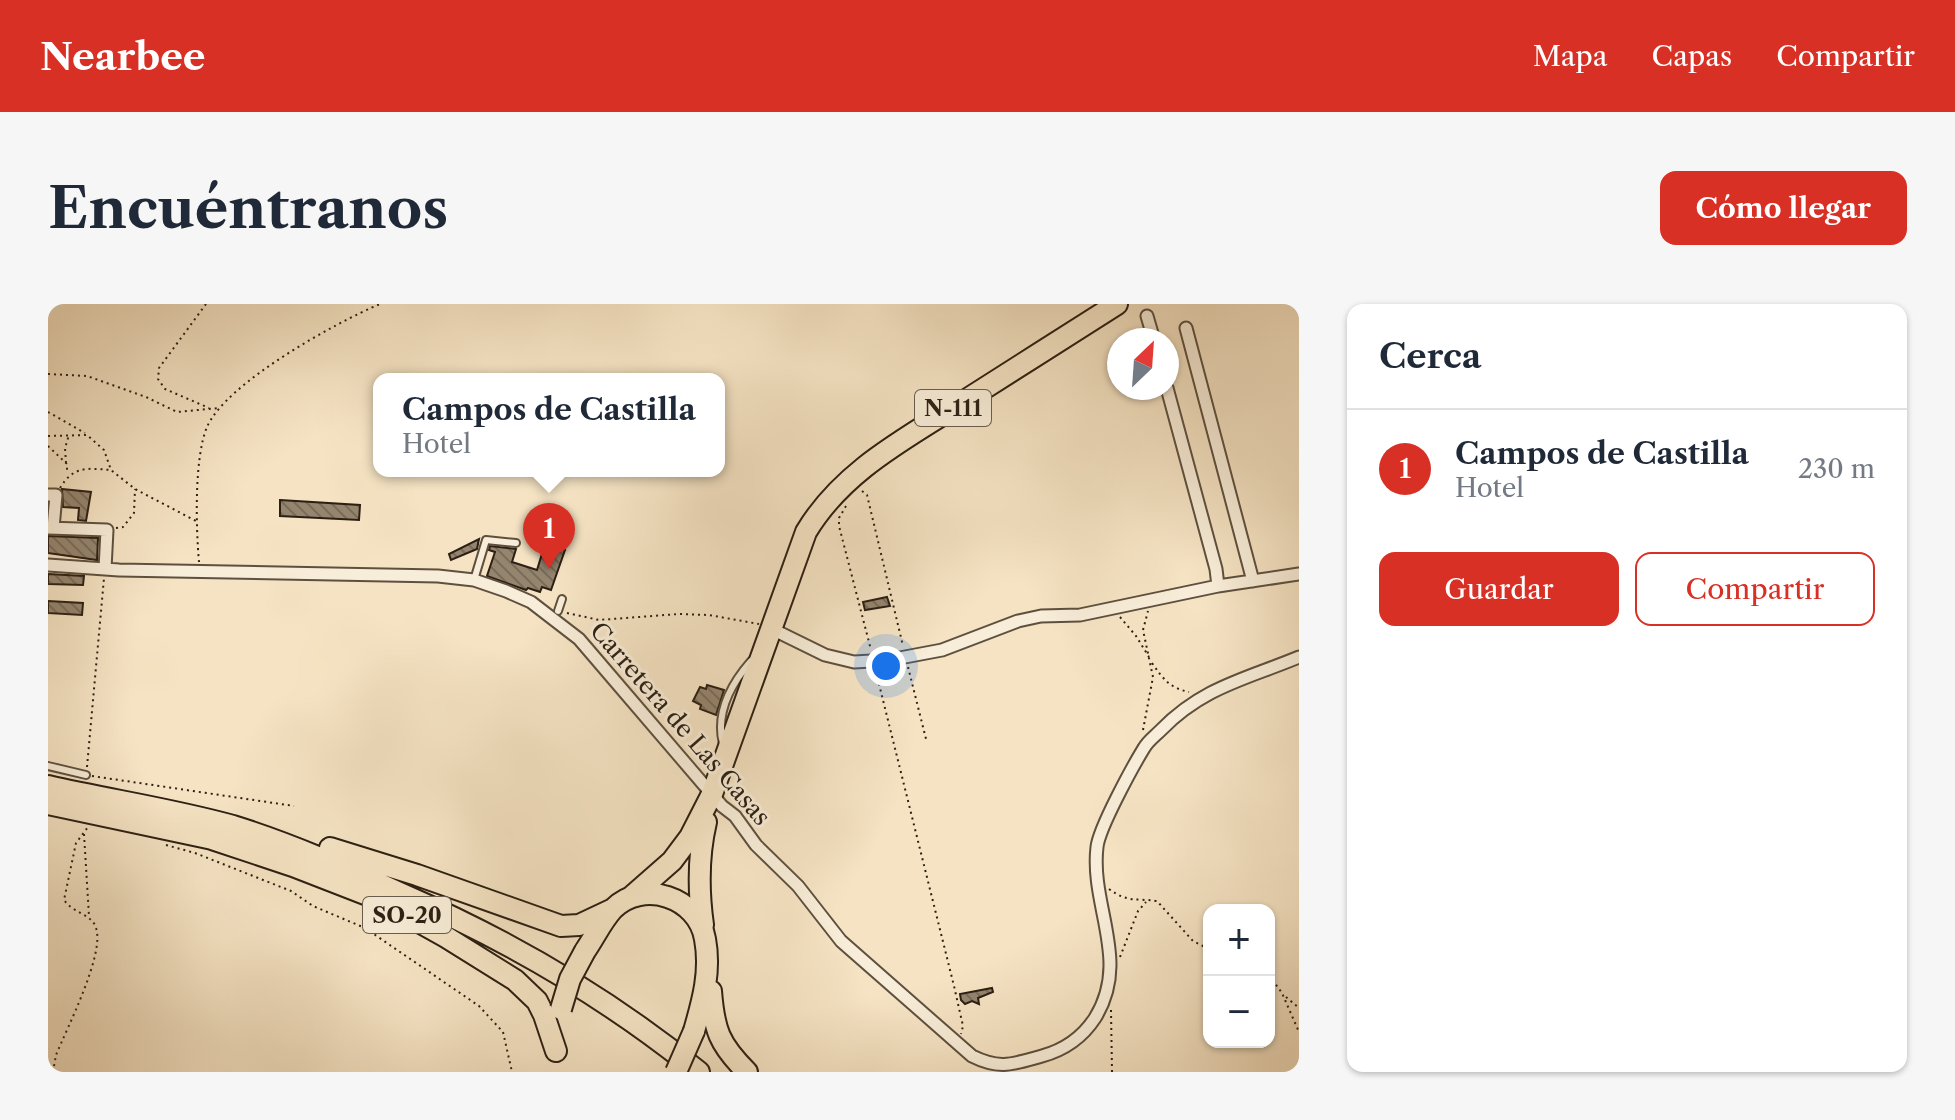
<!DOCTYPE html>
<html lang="es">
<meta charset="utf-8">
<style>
:root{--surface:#fff;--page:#f6f6f7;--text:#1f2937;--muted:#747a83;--line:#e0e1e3;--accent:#d93025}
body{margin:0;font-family:"Libre Caslon Text",serif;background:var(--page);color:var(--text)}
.controls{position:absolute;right:24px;bottom:24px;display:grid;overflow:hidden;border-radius:16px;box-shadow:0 2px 6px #0004}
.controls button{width:72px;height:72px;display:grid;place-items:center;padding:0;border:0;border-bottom:2px solid var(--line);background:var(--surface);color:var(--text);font:40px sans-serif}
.compass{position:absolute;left:1059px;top:24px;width:72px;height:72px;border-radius:50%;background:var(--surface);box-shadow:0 2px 6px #0004;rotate:25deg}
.you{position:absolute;left:838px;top:362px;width:28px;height:28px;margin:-20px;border:6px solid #fff;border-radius:50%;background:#1a73e8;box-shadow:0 0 0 12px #1a73e833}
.badge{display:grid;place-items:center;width:52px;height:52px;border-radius:50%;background:var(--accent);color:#fff;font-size:26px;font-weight:700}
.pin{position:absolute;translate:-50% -66px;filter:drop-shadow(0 2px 4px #0008)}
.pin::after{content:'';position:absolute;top:42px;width:28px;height:24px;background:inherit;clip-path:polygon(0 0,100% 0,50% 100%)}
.popup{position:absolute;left:325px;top:69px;width:352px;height:104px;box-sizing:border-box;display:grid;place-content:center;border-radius:16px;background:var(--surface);filter:drop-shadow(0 2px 6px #0005);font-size:26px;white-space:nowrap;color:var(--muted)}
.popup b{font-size:30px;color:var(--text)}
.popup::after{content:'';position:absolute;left:50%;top:100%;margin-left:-16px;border:16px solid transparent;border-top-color:var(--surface)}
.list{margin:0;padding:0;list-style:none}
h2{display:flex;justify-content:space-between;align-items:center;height:104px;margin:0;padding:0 32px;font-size:34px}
h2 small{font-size:26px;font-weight:400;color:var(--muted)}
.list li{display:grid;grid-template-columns:52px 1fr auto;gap:24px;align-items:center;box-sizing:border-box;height:120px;padding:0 32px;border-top:2px solid var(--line)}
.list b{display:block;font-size:30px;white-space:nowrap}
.list p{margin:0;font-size:26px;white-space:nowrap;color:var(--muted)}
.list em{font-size:26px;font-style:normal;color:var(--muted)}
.actions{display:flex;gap:16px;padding:24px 32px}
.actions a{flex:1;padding:18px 0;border:2px solid var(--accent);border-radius:16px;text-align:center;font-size:28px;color:var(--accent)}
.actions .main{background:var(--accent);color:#fff}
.map{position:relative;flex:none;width:1251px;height:768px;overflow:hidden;border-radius:16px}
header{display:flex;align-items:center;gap:48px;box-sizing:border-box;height:112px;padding:0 40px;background:var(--accent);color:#fff}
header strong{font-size:38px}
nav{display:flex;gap:44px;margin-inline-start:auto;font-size:28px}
.intro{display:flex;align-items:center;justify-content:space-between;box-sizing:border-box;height:192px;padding:0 48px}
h1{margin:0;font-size:56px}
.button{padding:20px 36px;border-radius:16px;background:var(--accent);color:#fff;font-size:28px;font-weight:700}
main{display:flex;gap:48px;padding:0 48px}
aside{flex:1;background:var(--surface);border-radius:16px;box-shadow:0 2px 6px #0004}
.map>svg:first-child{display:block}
</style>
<header>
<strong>Nearbee</strong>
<nav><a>Mapa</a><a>Capas</a><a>Compartir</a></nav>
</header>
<div class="intro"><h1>Encuéntranos</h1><a class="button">Cómo llegar</a></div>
<main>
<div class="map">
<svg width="1251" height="768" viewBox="0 0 1251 768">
<defs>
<pattern id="building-back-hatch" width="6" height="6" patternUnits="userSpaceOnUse" patternTransform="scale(2)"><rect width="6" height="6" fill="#95856f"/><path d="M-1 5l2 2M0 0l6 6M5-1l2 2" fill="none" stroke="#7a6c5a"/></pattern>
</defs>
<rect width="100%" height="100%" fill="#f5e3c3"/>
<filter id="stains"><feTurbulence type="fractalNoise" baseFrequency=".0025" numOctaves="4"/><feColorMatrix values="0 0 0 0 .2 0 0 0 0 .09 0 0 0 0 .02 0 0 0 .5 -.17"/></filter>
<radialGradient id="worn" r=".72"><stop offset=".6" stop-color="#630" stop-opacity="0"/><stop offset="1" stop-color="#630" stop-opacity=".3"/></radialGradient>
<!-- building -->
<path fill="url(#building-back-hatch)" stroke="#2c1f13" stroke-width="2" d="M14 185 43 188 38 217 30 216 31 204 15 203Z
M232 196 312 201 311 216 232 212Z
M0 232 50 234 49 256 0 249Z
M431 235 429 245 403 256 401 250Z
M497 240 517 246 503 286 494 283 492 288 480 284 478 286 439 272 447 248 441 246 442 242 468 245 464 258 489 266Z
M0 270 36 272 35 281 0 280Z
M839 293 842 302 817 306 815 298Z
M0 297 35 299 34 311 0 309Z
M659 381 676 386 668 411 652 405 653 401 645 397 652 383 658 385Z
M944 684 945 688 930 694 931 700 924 697 917 700 913 696 912 690Z"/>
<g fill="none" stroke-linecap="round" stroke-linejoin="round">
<!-- lane casing -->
<g stroke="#5e503f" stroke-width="10">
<path id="lane" d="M426 276 438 236 468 239
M510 307 514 295
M675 440C667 408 683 380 703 357
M0 462 38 471"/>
</g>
<!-- street casing -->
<g stroke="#5e503f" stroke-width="15">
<path id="street" d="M1099 12 1106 36
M1138 24 1205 277
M1119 84 1168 265 1170 282
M0 191H8L5 224
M0 224 59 226 57 265
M0 261 71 266 390 272 426 276 458 287 483 298 531 335 674 502 687 512 708 541 750 582 793 637 924 752C952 766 965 760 994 752 1016 746 1034 734 1047 714 1083 656 1042 603 1049 543 1051 524 1085 462 1096 444 1100 437 1107 432 1113 426 1155 383 1198 375 1251 353
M722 324 777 351 806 358 841 356 894 346 970 317 993 312 1032 311 1170 282 1251 270"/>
</g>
<!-- highway casing -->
<g stroke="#2c1f13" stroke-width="24">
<path id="highway" d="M0 482C61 496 124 505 185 522 243 540 299 565 354 590 462 637 560 694 651 768
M0 500 174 537
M164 535 245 562 330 595 398 633 467 676 489 697 496 711 508 747
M282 544 369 571 513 622 531 621 565 605
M583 593 624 557 642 533 664 490 758 228C795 166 859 134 918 96 968 64 1019 32 1069 0
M655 621C650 585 650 552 658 518
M537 647C546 634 554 617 565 605 595 575 650 593 657 635 663 667 655 696 646 727
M663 687C666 726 671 740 699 768"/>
</g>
<!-- path -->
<path stroke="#2c1f13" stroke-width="2" stroke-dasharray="2 4" stroke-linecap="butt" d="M158 0 111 64 110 75 117 85 161 104
M0 70 39 72 98 93 129 108 171 104
M0 108 37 129
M0 132 39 131 56 146 63 166 87 185 148 217
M0 142 19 160V169
M18 159 17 144 21 131
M12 184C25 162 39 164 62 166
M814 187 819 191 855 342
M798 202 791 214V222L823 346
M68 224 75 223 86 209 87 185
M151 258C148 224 146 154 159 123 178 79 287 19 332 0
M519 309 551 316 631 310 661 311 711 320
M1072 313 1088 332 1101 353
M1104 359C1115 375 1122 384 1141 388
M860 363 878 435
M828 368 906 682 915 722 913 730
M1095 426 1105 373 1095 326 1100 307
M39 463 56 274
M44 472 246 502
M36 530 41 612
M118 541 147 549 243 587 265 602 317 624 431 702 455 728 464 768
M1061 585C1080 599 1088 594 1109 597L1145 637 1161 645
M1072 653 1090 607 1098 598
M1221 671 1234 689 1251 728
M1238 693 1251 704
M1063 706 1064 768
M5 768 8 751C19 724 57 650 48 624 44 610 26 610 16 596L28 539 40 523"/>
<!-- lane -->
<use href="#lane" stroke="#f8edd8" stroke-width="6"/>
<!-- street -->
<use href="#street" stroke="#f8edd8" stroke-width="11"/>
<!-- highway -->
<use href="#highway" stroke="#f5e3c3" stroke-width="20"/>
<!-- highway-bridge casing -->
<g stroke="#2c1f13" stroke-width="24" stroke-linecap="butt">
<path id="highway-bridge" d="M513 705 522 675 537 647
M628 768 646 727"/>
</g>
<!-- highway-bridge -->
<use href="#highway-bridge" stroke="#f5e3c3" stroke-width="20"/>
</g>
<g text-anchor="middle" stroke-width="6" stroke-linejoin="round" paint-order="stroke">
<!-- shield labels -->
<g fill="#f8edd8" stroke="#695d4e" stroke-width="2">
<rect x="867" y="86" width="76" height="36" rx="6"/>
<rect x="315" y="593" width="88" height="36" rx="6"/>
</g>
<g font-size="22" font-weight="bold" fill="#2c1f13">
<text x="905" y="112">N-111</text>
<text x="359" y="619">SO-20</text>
</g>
<!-- street labels -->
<g font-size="24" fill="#2c1f13" stroke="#f8edd8">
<text transform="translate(632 420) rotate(49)" y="8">Carretera de Las Casas</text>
</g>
</g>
<rect width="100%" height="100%" filter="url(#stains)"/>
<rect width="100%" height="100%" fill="url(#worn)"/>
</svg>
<div class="controls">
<button>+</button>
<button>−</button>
</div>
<svg class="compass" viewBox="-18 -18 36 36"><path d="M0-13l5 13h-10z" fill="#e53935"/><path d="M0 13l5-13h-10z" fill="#747a83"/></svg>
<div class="you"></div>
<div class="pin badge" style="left:501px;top:265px">1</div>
<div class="popup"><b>Campos de Castilla</b>Hotel</div>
</div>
<aside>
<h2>Cerca<small></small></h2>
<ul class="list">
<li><span class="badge">1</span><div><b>Campos de Castilla</b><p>Hotel</p></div><em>230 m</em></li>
</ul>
<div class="actions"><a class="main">Guardar</a><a>Compartir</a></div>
</aside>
</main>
